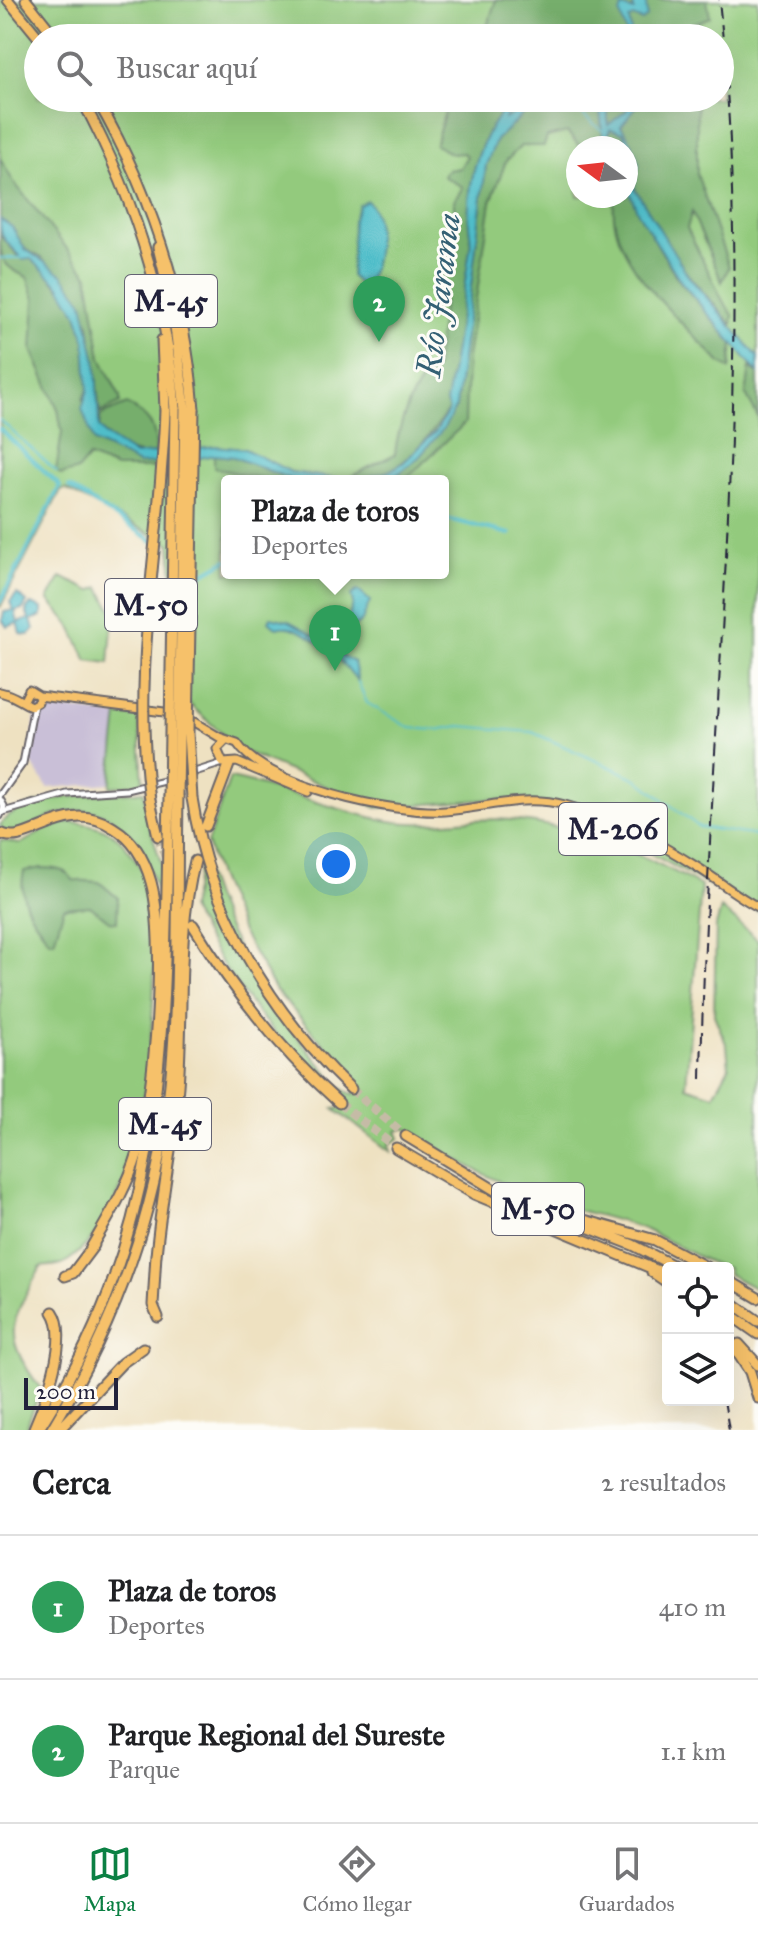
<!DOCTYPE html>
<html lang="es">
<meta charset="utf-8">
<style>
:root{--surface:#fff;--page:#f6f6f6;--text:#202124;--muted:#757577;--line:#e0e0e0;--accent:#0b8043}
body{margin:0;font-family:"IM FELL Great Primer",serif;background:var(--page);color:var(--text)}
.controls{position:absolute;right:24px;bottom:24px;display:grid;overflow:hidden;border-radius:8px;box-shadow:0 8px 32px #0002}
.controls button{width:72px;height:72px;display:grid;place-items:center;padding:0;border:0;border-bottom:2px solid var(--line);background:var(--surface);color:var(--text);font:40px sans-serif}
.compass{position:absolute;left:566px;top:136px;width:72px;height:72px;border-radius:50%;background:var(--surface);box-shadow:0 8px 32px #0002;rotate:285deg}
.scale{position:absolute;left:24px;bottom:20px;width:94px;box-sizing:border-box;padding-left:8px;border:4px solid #22223b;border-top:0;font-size:22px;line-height:28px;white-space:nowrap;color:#22223b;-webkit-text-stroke:6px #fdfcf7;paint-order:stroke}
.you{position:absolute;left:336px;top:864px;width:28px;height:28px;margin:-20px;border:6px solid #fff;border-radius:50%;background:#1a73e8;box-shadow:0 0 0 12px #1a73e833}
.badge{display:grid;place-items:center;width:52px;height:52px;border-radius:50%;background:var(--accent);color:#fff;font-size:26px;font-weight:700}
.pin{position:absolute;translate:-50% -66px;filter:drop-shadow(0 2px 4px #0008)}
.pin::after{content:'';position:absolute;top:42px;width:28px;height:24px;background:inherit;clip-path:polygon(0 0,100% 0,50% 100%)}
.popup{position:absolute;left:221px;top:475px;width:228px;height:104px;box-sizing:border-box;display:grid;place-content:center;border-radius:8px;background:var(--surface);filter:drop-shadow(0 2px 6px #0005);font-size:26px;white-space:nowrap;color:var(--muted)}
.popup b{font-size:30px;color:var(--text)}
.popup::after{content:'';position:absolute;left:50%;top:100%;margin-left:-16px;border:16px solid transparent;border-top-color:var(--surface)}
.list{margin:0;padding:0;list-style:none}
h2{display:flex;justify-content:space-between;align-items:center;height:104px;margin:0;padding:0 32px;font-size:34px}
h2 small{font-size:26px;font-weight:400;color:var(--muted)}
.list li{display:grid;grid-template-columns:52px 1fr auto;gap:24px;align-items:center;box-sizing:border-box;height:144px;padding:0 32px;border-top:2px solid var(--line)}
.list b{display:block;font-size:30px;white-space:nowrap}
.list p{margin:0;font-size:26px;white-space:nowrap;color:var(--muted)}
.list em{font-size:26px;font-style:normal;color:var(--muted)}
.icon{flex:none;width:44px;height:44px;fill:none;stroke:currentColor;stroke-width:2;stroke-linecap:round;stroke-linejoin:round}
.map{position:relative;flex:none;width:758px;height:1430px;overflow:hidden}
.search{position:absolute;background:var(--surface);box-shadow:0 8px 32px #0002;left:24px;right:24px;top:24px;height:88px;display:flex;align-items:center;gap:20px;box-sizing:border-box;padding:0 28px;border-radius:44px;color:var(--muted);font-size:30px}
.sheet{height:392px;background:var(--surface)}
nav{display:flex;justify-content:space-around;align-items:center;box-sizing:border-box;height:112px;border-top:2px solid var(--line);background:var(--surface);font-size:22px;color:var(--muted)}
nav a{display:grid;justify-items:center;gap:4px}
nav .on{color:var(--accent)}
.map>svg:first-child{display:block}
</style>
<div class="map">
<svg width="758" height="1430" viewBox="0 0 758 1430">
<rect width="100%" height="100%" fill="#fdfcf7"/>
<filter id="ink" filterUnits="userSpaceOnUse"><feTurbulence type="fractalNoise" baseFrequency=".0125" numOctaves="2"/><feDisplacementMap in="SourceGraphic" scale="16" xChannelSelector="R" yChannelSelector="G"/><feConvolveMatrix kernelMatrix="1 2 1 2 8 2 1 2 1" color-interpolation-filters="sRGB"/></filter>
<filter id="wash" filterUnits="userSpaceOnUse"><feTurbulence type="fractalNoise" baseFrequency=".006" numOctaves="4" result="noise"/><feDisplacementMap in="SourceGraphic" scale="32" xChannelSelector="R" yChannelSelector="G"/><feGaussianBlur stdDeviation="1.8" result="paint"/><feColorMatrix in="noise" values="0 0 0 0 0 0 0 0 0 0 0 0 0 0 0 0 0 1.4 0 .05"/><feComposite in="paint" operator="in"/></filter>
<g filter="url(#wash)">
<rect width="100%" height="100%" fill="#eee1c1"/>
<!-- industrial -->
<path fill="#c9bfd7" d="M41 706 118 715 110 783 48 788 30 761 36 708Z"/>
<!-- green -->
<path fill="#93ca7d" stroke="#5a765c" stroke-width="2" fill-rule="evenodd" d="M0 0H758V911L563 807 493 799 377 808 240 750 185 700 170 544 65 489 60 492 0 608ZM38 38H720V98H38ZM578 148H626V196H578ZM227 481H443V573H227Z
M61 577 91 591 99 587 120 623 112 628 109 663 87 660 70 625 48 599Z
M118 715 139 717 143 784 110 787Z
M230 778C284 788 335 812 389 821 431 828 471 816 511 820 577 826 644 854 701 886L686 1086 714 1095 729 1067 727 1046 714 1015 716 926 721 908 758 940V1290L728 1274V1268C715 1268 664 1238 646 1230 614 1217 579 1212 546 1201 496 1183 449 1157 405 1128L397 1131 400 1138 389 1144 391 1152 334 1109 345 1107 342 1100C281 1047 226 981 190 908L201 858C223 937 269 1007 323 1067 332 1077 341 1093 355 1094L356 1080 276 991 242 932 218 876 207 843Z
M144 791 146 814 161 863V908C148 853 120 790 50 817 34 823 22 835 4 831L0 825C26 791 104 796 144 791Z
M70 822C92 823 114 830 128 849 139 862 147 882 151 898 161 950 148 1113 131 1163 119 1197 96 1245 64 1263 58 1266 48 1266 41 1267 10 1324 0 1333 41 1389L25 1430H0V840L20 844 50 827Z"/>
<!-- forest -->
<path fill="#76ae6c" stroke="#4c6854" stroke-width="2" d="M496 0H633L634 7 630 11 622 8 628 38H475L485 32Z
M645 0H707L710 17 685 27 687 38H632L628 19Z
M449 98H517C481 124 466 182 469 226 470 234 472 242 470 250 462 301 455 352 446 403L449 409C424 444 393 486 344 480L395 454C397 432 413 378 435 369L444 297 443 259 454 233V201L463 187 443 176 448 170 460 168 467 156 463 153 452 154 435 145Z
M540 98H585L600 110 604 148H581L567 132 547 137 544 146H521L506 161 491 202 467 358 465 423 406 479 378 481 406 468 456 407 486 165 496 140Z
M621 98H634L627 110 608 126V110L616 106Z
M643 98H697V174L729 267 722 282 692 212 687 228 723 301 733 315 732 325 676 261 634 187C634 160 637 151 621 126Z
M610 129 623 132C627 152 640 160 629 181L626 148H614L608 135Z
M0 158 13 181 88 275 101 358 120 397V403L100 413 89 323 42 258 25 249 12 227 0 219Z
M626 183 640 215 677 278 733 344 730 369 719 362C683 321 602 258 615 196H626Z
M0 235 20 258 31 259 39 265 66 294 77 314 85 340 88 390 83 399 94 442 142 462 154 463 153 468H116L89 457 78 470 61 475 56 471 62 432 58 409 32 350 35 299 27 277C3 267 0 260 0 235Z
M750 367 758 374V417L746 395Z
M127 404C151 418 156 426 156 453 133 459 113 445 99 427L101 415Z
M214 455 234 457 295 481H272L214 468Z
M41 868C54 869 66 868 73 880L99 882 118 898 117 922 109 921 90 906 64 908 54 941H50C33 920 17 900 24 871Z"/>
<!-- water -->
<path fill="#50bdc9" stroke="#397082" stroke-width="2" d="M633 0 646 1 647 17 642 21 633 17 629 19 632 38H628L620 14 622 7 634 11Z
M517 98H525L510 106 505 119 540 98 496 140 486 165 456 407 444 428 419 457 397 475 378 481H295L234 457 214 455 182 462 139 464 94 442 82 409 88 390 85 340 77 314 59 285 31 259 23 260C12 243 0 245 0 219L12 227 25 249 62 274 83 302 96 362 99 427 106 436 135 455 216 446 245 449 291 472 352 481 387 472 403 463 436 431 449 410 446 403C455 352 462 301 470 250 472 242 470 234 469 226 466 183 481 124 517 98Z
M585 98 612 104 621 98 616 106 608 110V125L627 110 634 98H643L621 126 632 143 639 164 634 187 689 277 758 357V373L681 282 638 213 626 183 636 163 623 133 610 129 608 135 614 148H604L600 110Z
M367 201C383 211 379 276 362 287L351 276 353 221 359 205Z
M358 590 370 601 362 621 350 630 346 625 353 604 351 595Z
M17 594 27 602 23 609 15 611 18 623 29 619 26 610 31 604 42 608V616L31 620 34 629 29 635 21 634 18 623 7 627 2 620 4 612 13 610 10 602Z
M271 617 289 621 314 635 328 636 335 652 354 662 358 682C346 664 299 619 277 628L269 621Z"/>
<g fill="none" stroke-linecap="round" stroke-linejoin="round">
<!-- stream -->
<path stroke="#50bdc9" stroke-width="2" d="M571 98 584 116 603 131
M0 258H23
M0 420 57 472
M358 682 367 703 410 728 436 730 460 726 532 732 637 779 699 827 758 836"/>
<!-- canal -->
<path stroke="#50bdc9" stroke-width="4" d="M0 429 60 486 0 602
M69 487 164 548
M443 518 510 534
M195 578 227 560"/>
</g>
</g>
<g filter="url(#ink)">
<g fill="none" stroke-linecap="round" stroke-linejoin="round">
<!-- highway-tunnel -->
<path stroke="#c5bba6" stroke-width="9" stroke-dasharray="9 4.5" stroke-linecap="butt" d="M158 836 178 893
M351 1089 406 1136
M339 1103 396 1148"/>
<!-- minor casing -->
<g stroke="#69656a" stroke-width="9">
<path id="minor" d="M179 777 223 763
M0 795 23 763 34 705
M0 799 4 806 0 816
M3 812 67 794 127 790 169 780"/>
</g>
<!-- major casing -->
<g stroke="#69656a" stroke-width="11">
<path id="major" d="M0 692C17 696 19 701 31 706L38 702 39 696 29 690 24 700
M39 696 172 713
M184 716 219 737 237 743C265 786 393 814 445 811 486 808 524 794 565 805 610 817 658 842 697 867 718 880 737 896 758 907
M226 740 217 749 223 763 237 762 308 792"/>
</g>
<!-- highway casing -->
<g stroke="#69656a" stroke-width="13">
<path id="highway" d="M8 0 39 38
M26 0 56 38
M81 98C134 196 167 298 175 409
M96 98C152 195 185 297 194 409
M158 247 173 310 185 409
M162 340 165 410
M192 798C209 910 269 1011 351 1089
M150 800 158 836
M206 826 229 765
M0 833C28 849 64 795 114 828 134 840 145 860 151 882 167 940 155 1097 137 1155 127 1188 108 1218 91 1248
M193 925C234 992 280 1050 339 1103
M406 1136 498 1192 633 1245 678 1268
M396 1148 474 1194 668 1275
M570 1216 655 1240 708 1268
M156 1254 153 1305 158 1317
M156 1256C161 1199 173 1143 178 1086 184 1011 176 935 195 861
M652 1272 668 1283
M65 1276 73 1273 94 1245
M728 1280 758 1298
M728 1300 758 1321
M728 1313 758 1334
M728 1338 750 1372 758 1398
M739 1344 758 1365
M34 1428C45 1403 70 1336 53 1312
M38 1430C172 1223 163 1032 169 797
M51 1430C108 1336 149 1233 165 1124 181 1016 176 904 178 796
M59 1430 122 1363 143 1348"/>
</g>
<!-- minor -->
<use href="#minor" stroke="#fff" stroke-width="5"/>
<!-- major -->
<use href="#major" stroke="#f6c16b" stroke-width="7"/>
<!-- highway -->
<use href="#highway" stroke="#f6c16b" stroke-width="9"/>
<!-- rail -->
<path stroke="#22223b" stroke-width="2" stroke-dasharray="12 6" stroke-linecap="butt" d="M701 1079C707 718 758 360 719 0
M724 1400 729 1430"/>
<!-- highway-bridge casing -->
<g stroke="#69656a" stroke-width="13" stroke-linecap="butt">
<path id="highway-bridge" d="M178 796 185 409
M169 797 175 409
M192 798 188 733 194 409
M150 800C131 671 161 539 165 410"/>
</g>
<!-- highway-bridge -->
<use href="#highway-bridge" stroke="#f6c16b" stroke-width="9"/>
</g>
</g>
<g text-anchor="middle" stroke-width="6" stroke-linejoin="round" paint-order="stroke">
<!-- shield labels -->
<g fill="#fdfcf7" stroke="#646373" stroke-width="2">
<rect x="125" y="275" width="92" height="52" rx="6"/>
<rect x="105" y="579" width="92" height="52" rx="6"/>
<rect x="559" y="803" width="108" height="52" rx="6"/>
<rect x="119" y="1098" width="92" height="52" rx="6"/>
<rect x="492" y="1183" width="92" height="52" rx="6"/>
</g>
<g font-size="30" font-weight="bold" fill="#22223b">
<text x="171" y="311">M-45</text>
<text x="151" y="615">M-50</text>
<text x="613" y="839">M-206</text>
<text x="165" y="1134">M-45</text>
<text x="538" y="1219">M-50</text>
</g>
<!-- water labels -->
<g font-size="34" font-style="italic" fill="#346074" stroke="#fdfcf7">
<text transform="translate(438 295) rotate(-83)" y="12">Río Jarama</text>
</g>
</g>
</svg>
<div class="controls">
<button><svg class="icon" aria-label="locate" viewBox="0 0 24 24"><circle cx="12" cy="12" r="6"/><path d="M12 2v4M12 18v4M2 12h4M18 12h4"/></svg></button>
<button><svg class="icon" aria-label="layers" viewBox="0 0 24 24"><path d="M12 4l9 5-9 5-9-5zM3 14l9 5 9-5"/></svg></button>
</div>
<svg class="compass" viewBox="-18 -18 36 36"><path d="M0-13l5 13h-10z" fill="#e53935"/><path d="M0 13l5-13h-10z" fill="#757577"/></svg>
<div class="scale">200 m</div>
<div class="you"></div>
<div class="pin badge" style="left:335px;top:671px;background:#2e9e5b">1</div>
<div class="popup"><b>Plaza de toros</b>Deportes</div>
<div class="pin badge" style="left:379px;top:342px;background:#2e9e5b">2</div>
<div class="search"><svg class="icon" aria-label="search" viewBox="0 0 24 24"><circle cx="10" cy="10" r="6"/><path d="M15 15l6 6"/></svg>Buscar aquí</div>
</div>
<section class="sheet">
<h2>Cerca<small>2 resultados</small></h2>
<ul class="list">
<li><span class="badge" style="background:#2e9e5b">1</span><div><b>Plaza de toros</b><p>Deportes</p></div><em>410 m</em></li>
<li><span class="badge" style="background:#2e9e5b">2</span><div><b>Parque Regional del Sureste</b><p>Parque</p></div><em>1.1 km</em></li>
</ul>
</section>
<nav>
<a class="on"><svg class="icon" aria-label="map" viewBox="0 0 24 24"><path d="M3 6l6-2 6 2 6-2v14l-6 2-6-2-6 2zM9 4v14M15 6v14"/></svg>Mapa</a>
<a><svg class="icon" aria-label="directions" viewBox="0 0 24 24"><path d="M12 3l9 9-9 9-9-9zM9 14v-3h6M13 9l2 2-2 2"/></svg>Cómo llegar</a>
<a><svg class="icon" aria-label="saved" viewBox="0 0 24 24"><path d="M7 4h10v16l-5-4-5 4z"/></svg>Guardados</a>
</nav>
